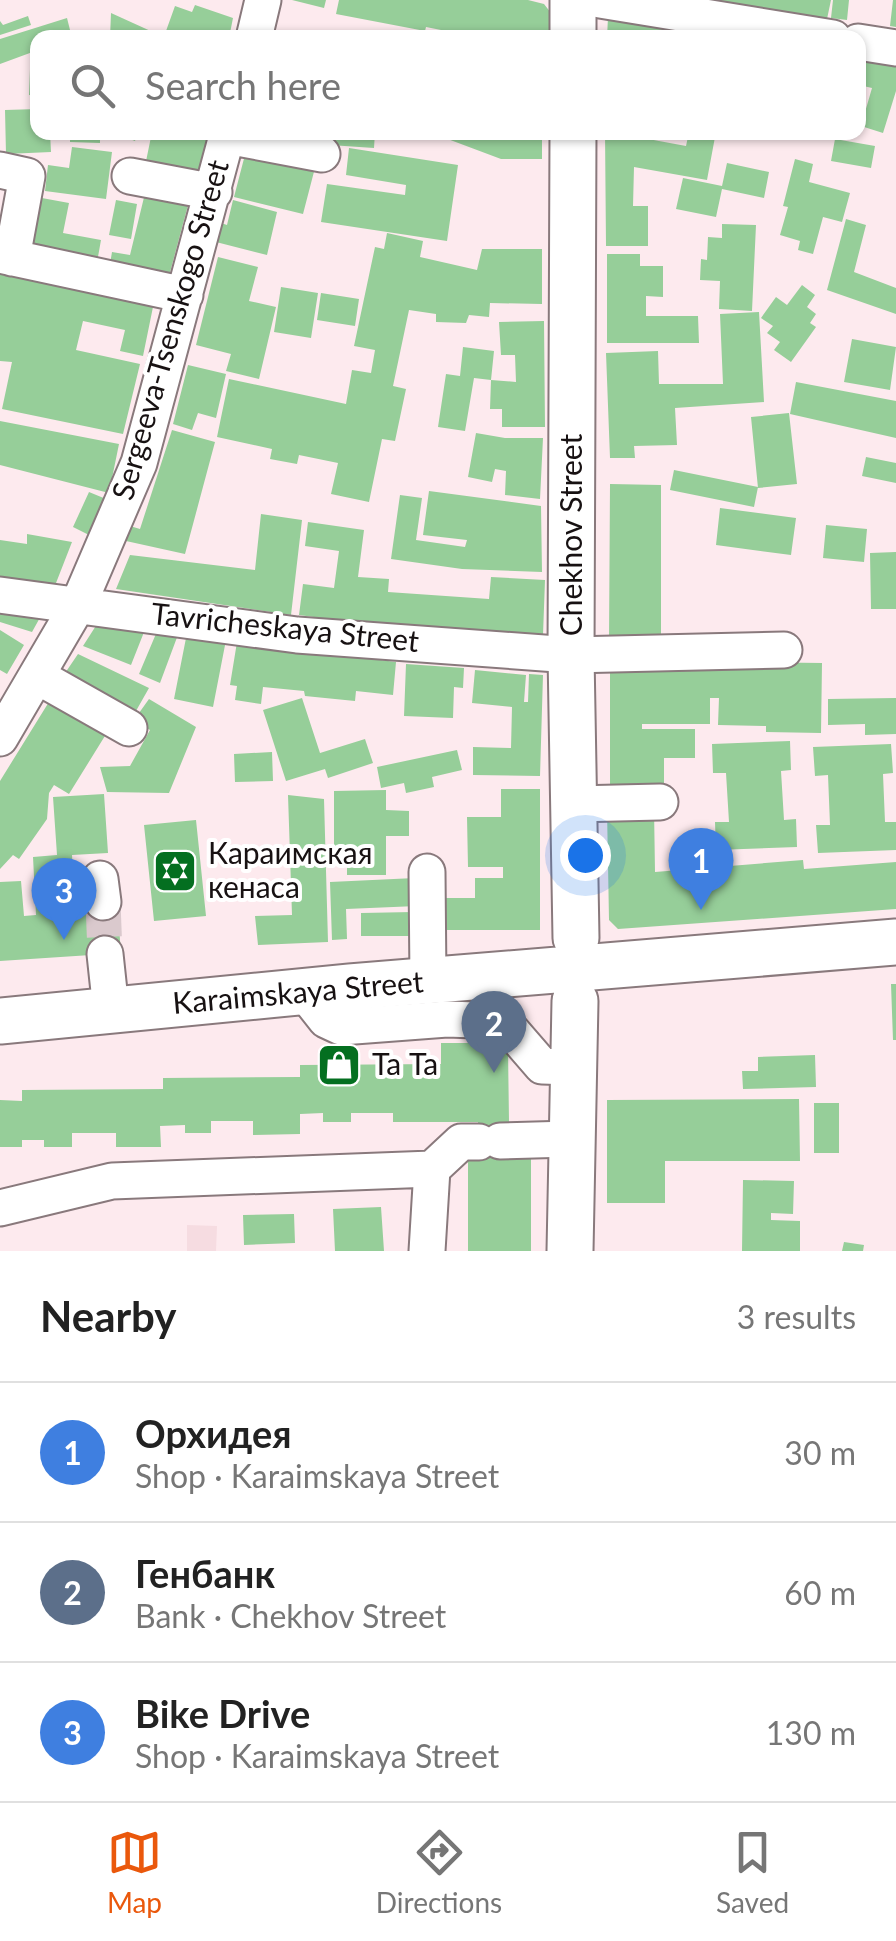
<!DOCTYPE html>
<meta charset="utf-8">
<style>
:root{--surface:#fff;--page:#f2f2f2;--text:#222;--muted:#767676;--line:#e0e0e0;--accent:#ea580c}
body{margin:0;font-family:Lato,sans-serif;background:var(--page);color:var(--text)}
.you{position:absolute;left:585px;top:855px;width:35px;height:35px;margin:-25px;border:8px solid #fff;border-radius:50%;background:#1a73e8;box-shadow:0 0 0 15px #1a73e833}
.badge{display:grid;place-items:center;width:65px;height:65px;border-radius:50%;background:var(--accent);color:#fff;font-size:32px;font-weight:700}
.pin{position:absolute;translate:-50% -82px;filter:drop-shadow(0 2px 5px #0008)}
.pin::after{content:'';position:absolute;top:52px;width:35px;height:30px;background:inherit;clip-path:polygon(0 0,100% 0,50% 100%)}
.list{margin:0;padding:0;list-style:none}
h2{display:flex;justify-content:space-between;align-items:center;height:130px;margin:0;padding:0 40px;font-size:42px}
h2 small{font-size:32px;font-weight:400;color:var(--muted)}
.list li{display:grid;grid-template-columns:65px 1fr auto;gap:30px;align-items:center;box-sizing:border-box;height:140px;padding:0 40px;border-top:2px solid var(--line)}
.list b{display:block;font-size:38px;white-space:nowrap}
.list p{margin:0;font-size:32px;white-space:nowrap;color:var(--muted)}
.list em{font-size:32px;font-style:normal;color:var(--muted)}
.icon{flex:none;width:55px;height:55px;fill:none;stroke:currentColor;stroke-width:2;stroke-linecap:round;stroke-linejoin:round}
.map{position:relative;flex:none;width:896px;height:1251px;overflow:hidden}
.search{position:absolute;background:var(--surface);box-shadow:0 2px 8px #0004;left:30px;right:30px;top:30px;height:110px;display:flex;align-items:center;gap:25px;box-sizing:border-box;padding:0 35px;border-radius:20px;color:var(--muted);font-size:38px}
.sheet{height:550px;background:var(--surface)}
nav{display:flex;justify-content:space-around;align-items:center;box-sizing:border-box;height:140px;border-top:2px solid var(--line);background:var(--surface);font-size:28px;color:var(--muted)}
nav a{display:grid;justify-items:center;gap:5px}
nav .on{color:var(--accent)}
.map>svg:first-child{display:block}
</style>
<div class="map">
<svg width="896" height="1251" viewBox="0 0 896 1251">
<rect width="100%" height="100%" fill="#fdeaee"/>
<!-- built -->
<path fill="#f6dce1" d="M187 1225 217 1226 216 1251H187Z"/>
<!-- building -->
<path fill="#96ce99" d="M292 0H326L324 8Z
M339 0H528L544 4 551 13 548 38H481L426 27 425 31 336 14Z
M717 0H831L827 19Z
M833 0H849L847 20 831 18Z
M893 0H896V27L890 26Z
M195 5 233 18 229 38H184L166 31 175 6 192 12Z
M111 13 166 38H110Z
M28 16 31 25 0 35V21L3 25Z
M608 17 716 32 715 38H607Z
M67 18 72 38H38V50L0 64V39Z
M867 52 896 59V91L883 133 861 126 872 88 859 85Z
M30 69H38V96L29 95Z
M38 109V132H50L51 152 6 154 5 110Z
M70 132H100V143L70 142Z
M111 132H138L135 141Z
M152 132H210L199 183 144 171Z
M332 132H375L374 148 330 145Z
M429 132H542V159H501Z
M605 132H632V136L686 146 689 132 715 137 707 180 634 167 633 206H648V246H606Z
M835 139 875 146 871 168 831 161Z
M72 147 112 152 106 199 45 191 48 165 69 168Z
M247 147 316 164 303 214 234 197Z
M349 148 458 165 447 241 321 222 327 184 405 195 406 185 346 175Z
M795 159 813 164 809 182 850 193 842 222 823 217 813 254 798 250 800 241 780 235 788 207 783 206Z
M727 163 769 172 764 198 722 189 716 217 676 209 683 178 722 186Z
M147 185 191 194 169 276 109 270 112 252 130 255Z
M31 196 69 203 63 233 101 240 96 268 20 253Z
M116 200 137 204 131 239 109 235Z
M233 200 277 212 267 255 216 242 221 223 227 225Z
M846 219 866 225 854 272 896 288V314L827 290Z
M722 224 756 225 752 311 719 309 720 281 700 280 701 259 707 260 708 237 722 238Z
M387 233 423 241 420 257 477 270 482 249H542V304L490 303 489 317 469 315 466 323 436 322V314L409 310 393 386 406 389 395 441 382 439 369 502 331 494 338 463 299 455 297 464 270 459 272 449 217 437 229 379 346 404 352 370 371 373 375 350 354 346 375 247 384 249Z
M607 254H640V266H663V297L646 296V316H698L699 343H607Z
M218 257 258 267 249 301 276 307 259 379 226 371 231 354 196 345Z
M0 270 154 302 143 356 120 351 125 330 83 321 76 350 140 364 123 434 2 409 12 362 0 361Z
M802 285 815 295 807 307 816 314 810 323 816 327 791 362 774 350 780 342 767 333 773 326 761 318 776 297 787 305Z
M281 287 318 293 311 338 274 332Z
M321 293 359 299 355 326 317 320Z
M759 312 764 402 675 408 677 445 634 446 635 458H610L606 353 658 351 659 384H723L720 314Z
M544 321 545 427H502V409H490L491 380 516 382 515 355H501L499 322Z
M852 339 896 347 890 390 844 382Z
M463 347 494 351 491 380 474 378 465 431 438 427 446 374 460 376Z
M188 365 226 374 216 418 198 413 192 430 173 424Z
M796 382 896 401V438L790 414Z
M789 413 797 484 758 488 751 417Z
M0 421 119 444 109 493 0 465Z
M172 430 215 442 185 554 126 541 130 526 140 529Z
M476 433 505 438H543L540 499 505 495 506 471 495 469 492 482 468 477Z
M866 457 896 463V483L862 476Z
M674 470 758 487 754 507 670 490Z
M610 484 661 485V645L609 644Z
M429 491 541 506 542 572 462 569 391 559 400 495 422 498 416 540 465 547 467 540 423 535Z
M89 492 106 499 89 535 73 527Z
M720 508 796 518 791 555 716 545Z
M261 514 302 520 291 615 116 589 130 555 255 570Z
M308 522 364 530 358 577 389 579 388 592 489 599 491 577 545 580 543 635 351 622 299 615 303 584 334 588 339 551 305 546Z
M826 525 867 529 864 562 823 558Z
M27 534 72 542 56 583 49 586 0 580V540L27 544Z
M896 552V609H871L870 553Z
M0 603 42 614 32 632 0 622Z
M99 621 146 627 131 665 83 646Z
M158 629 179 632 160 683 139 674Z
M0 630 24 645 7 674 0 670Z
M187 633 226 640 213 707 174 699Z
M237 642 396 662 393 695 356 691 355 701 305 696 304 691 263 687 261 704 235 700 237 686 230 685Z
M78 654 149 688 132 718 59 682Z
M610 660 822 663 821 733 766 732V726L718 725 719 698H710V724H642V729H695V758H664V796H610Z
M406 664 464 668 463 688 454 687 453 718 404 716Z
M475 670 526 675 524 702H528L529 674 543 675 540 776 473 775V747L511 748 512 707 472 703Z
M52 697 108 731 69 794 54 785 49 793 47 819 19 859 13 855 0 869V781Z
M302 698 320 753 365 739 373 763 328 778 325 769 286 781 263 710Z
M896 698V734L865 735V724L828 725V699Z
M149 699 196 727 169 793 107 792 100 767 130 766 150 730 134 720Z
M790 741 791 770 781 771 784 820 796 819 797 847 716 850 715 822H729L726 773H713L712 744Z
M891 744 893 773 883 774 885 822H896V850L818 853 816 825H830L828 775 815 776 813 747Z
M457 750 462 770 432 777 434 787 406 793 404 783 381 788 377 767Z
M272 752 273 781 235 782 234 754Z
M501 789H540V930H437V898H475V878H503V867H468L467 817H501Z
M386 790V810L409 811V836H386V875H347V857L334 856V791Z
M104 794 108 853 72 855 75 904 117 901 121 953 0 961V882L21 881 24 916 36 915 33 857 57 855 53 797Z
M288 795 324 799 328 942 258 945 255 916 292 915Z
M654 808 655 872 803 860 804 869 896 862V909L618 929 609 920 607 809Z
M196 820 206 916 154 921 144 825Z
M415 878 417 906 346 909 347 939 332 940 330 882Z
M413 912 414 936H361V913Z
M891 984H896V1040H893Z
M441 1043H484V1051L508 1050 509 1122H500L501 1154H531V1251H468V1155H479L478 1122H393V1113H351V1122H323V1113L300 1114V1134L253 1135V1121H211V1133H185V1125L160 1126 161 1147H116V1133H72V1147H44V1140H22V1147H0V1100L22 1101V1090L163 1089V1078L300 1077V1065L441 1064Z
M815 1055 816 1087 743 1089 742 1071H758V1057Z
M799 1099 800 1161H665V1203H607V1100Z
M814 1103H839V1153H814Z
M743 1180 794 1181 793 1214 771 1213V1220L800 1221V1251H742Z
M381 1207 384 1251H335L333 1209Z
M294 1214 295 1243 244 1245 243 1215Z
M844 1242 864 1245 863 1251H842Z"/>
<g fill="none" stroke-linecap="round" stroke-linejoin="round">
<!-- minor-tunnel -->
<path stroke="#dac9cd" stroke-width="35" stroke-dasharray="35 18" stroke-linecap="butt" d="M103 902 105 954"/>
<!-- minor casing -->
<g stroke="#89797c" stroke-width="39">
<path id="minor" d="M600 0 833 38
M254 38 263 0
M858 42 896 48
M227 136 322 154
M0 170 27 176 12 258
M130 176 214 192
M0 255 185 295
M0 595 297 635 571 655 784 650
M37 676 129 728
M0 738 79 603 139 463 228 132
M574 804 660 802
M427 872 428 981
M100 879 103 902
M105 954 111 1010
M304 992 326 1020 341 1027 447 1019 503 1021 542 1066 572 1067
M500 1141 570 1139
M432 1169 461 1142H479
M0 1208 112 1181 432 1169 427 1251"/>
</g>
<!-- major casing -->
<g stroke="#89797c" stroke-width="49">
<path id="major" d="M573 38V0
M573 132 571 655 576 938
M0 1021 350 987 896 942
M570 1251 575 1001"/>
</g>
<!-- minor -->
<use href="#minor" stroke="#fff" stroke-width="35"/>
<!-- major -->
<use href="#major" stroke="#fff" stroke-width="45"/>
</g>
<!-- icons -->
<defs>
<g id="synagogue-square" transform="scale(2.25)"><rect x="-9" y="-9" width="18" height="18" rx="4" fill="#046f20" stroke="#fff"/><path d="M0-6.5L5.6 3.2H-5.6ZM0 6.5L5.6-3.2H-5.6Z" fill="#fff"/></g>
<g id="shop-square" transform="scale(2.25)"><rect x="-9" y="-9" width="18" height="18" rx="4" fill="#046f20" stroke="#fff"/><path d="M-5-2.5h2.3a2.7 3.5 0 0 1 5.4 0H5L5.5 6h-11ZM-1.5-2.5h3a1.5 2.3 0 0 0-3 0Z" fill="#fff"/></g>
</defs>
<g fill-rule="evenodd">
<use href="#synagogue-square" x="175" y="871"/>
<use href="#shop-square" x="339" y="1065"/>
</g>
<g text-anchor="middle" stroke-width="8" stroke-linejoin="round" paint-order="stroke">
<!-- street labels -->
<g font-size="30" fill="#171112" stroke="#fff">
<text transform="translate(171 330) rotate(-74)" y="10">Sergeeva-Tsenskogo Street</text>
<text transform="translate(572 535) rotate(-90)" y="10">Chekhov Street</text>
<text transform="translate(285 628) rotate(6)" y="10">Tavricheskaya Street</text>
<text transform="translate(298 993) rotate(-5)" y="10">Karaimskaya Street</text>
</g>
<!-- poi labels -->
<g font-size="30" fill="#171112" stroke="#fff" text-anchor="start">
<text x="208" y="864">Караимская<tspan x="208" dy="34">кенаса</tspan></text>
<text x="372" y="1075">Та Та</text>
</g>
</g>
</svg>
<div class="you"></div>
<div class="pin badge" style="left:701px;top:910px;background:#3f7fe0">1</div>
<div class="pin badge" style="left:494px;top:1073px;background:#5c6f8a">2</div>
<div class="pin badge" style="left:64px;top:940px;background:#3f7fe0">3</div>
<div class="search"><svg class="icon" aria-label="search" viewBox="0 0 24 24"><circle cx="10" cy="10" r="6"/><path d="M15 15l6 6"/></svg>Search here</div>
</div>
<section class="sheet">
<h2>Nearby<small>3 results</small></h2>
<ul class="list">
<li><span class="badge" style="background:#3f7fe0">1</span><div><b>Орхидея</b><p>Shop · Karaimskaya Street</p></div><em>30 m</em></li>
<li><span class="badge" style="background:#5c6f8a">2</span><div><b>Генбанк</b><p>Bank · Chekhov Street</p></div><em>60 m</em></li>
<li><span class="badge" style="background:#3f7fe0">3</span><div><b>Bike Drive</b><p>Shop · Karaimskaya Street</p></div><em>130 m</em></li>
</ul>
</section>
<nav>
<a class="on"><svg class="icon" aria-label="map" viewBox="0 0 24 24"><path d="M3 6l6-2 6 2 6-2v14l-6 2-6-2-6 2zM9 4v14M15 6v14"/></svg>Map</a>
<a><svg class="icon" aria-label="directions" viewBox="0 0 24 24"><path d="M12 3l9 9-9 9-9-9zM9 14v-3h6M13 9l2 2-2 2"/></svg>Directions</a>
<a><svg class="icon" aria-label="saved" viewBox="0 0 24 24"><path d="M7 4h10v16l-5-4-5 4z"/></svg>Saved</a>
</nav>
